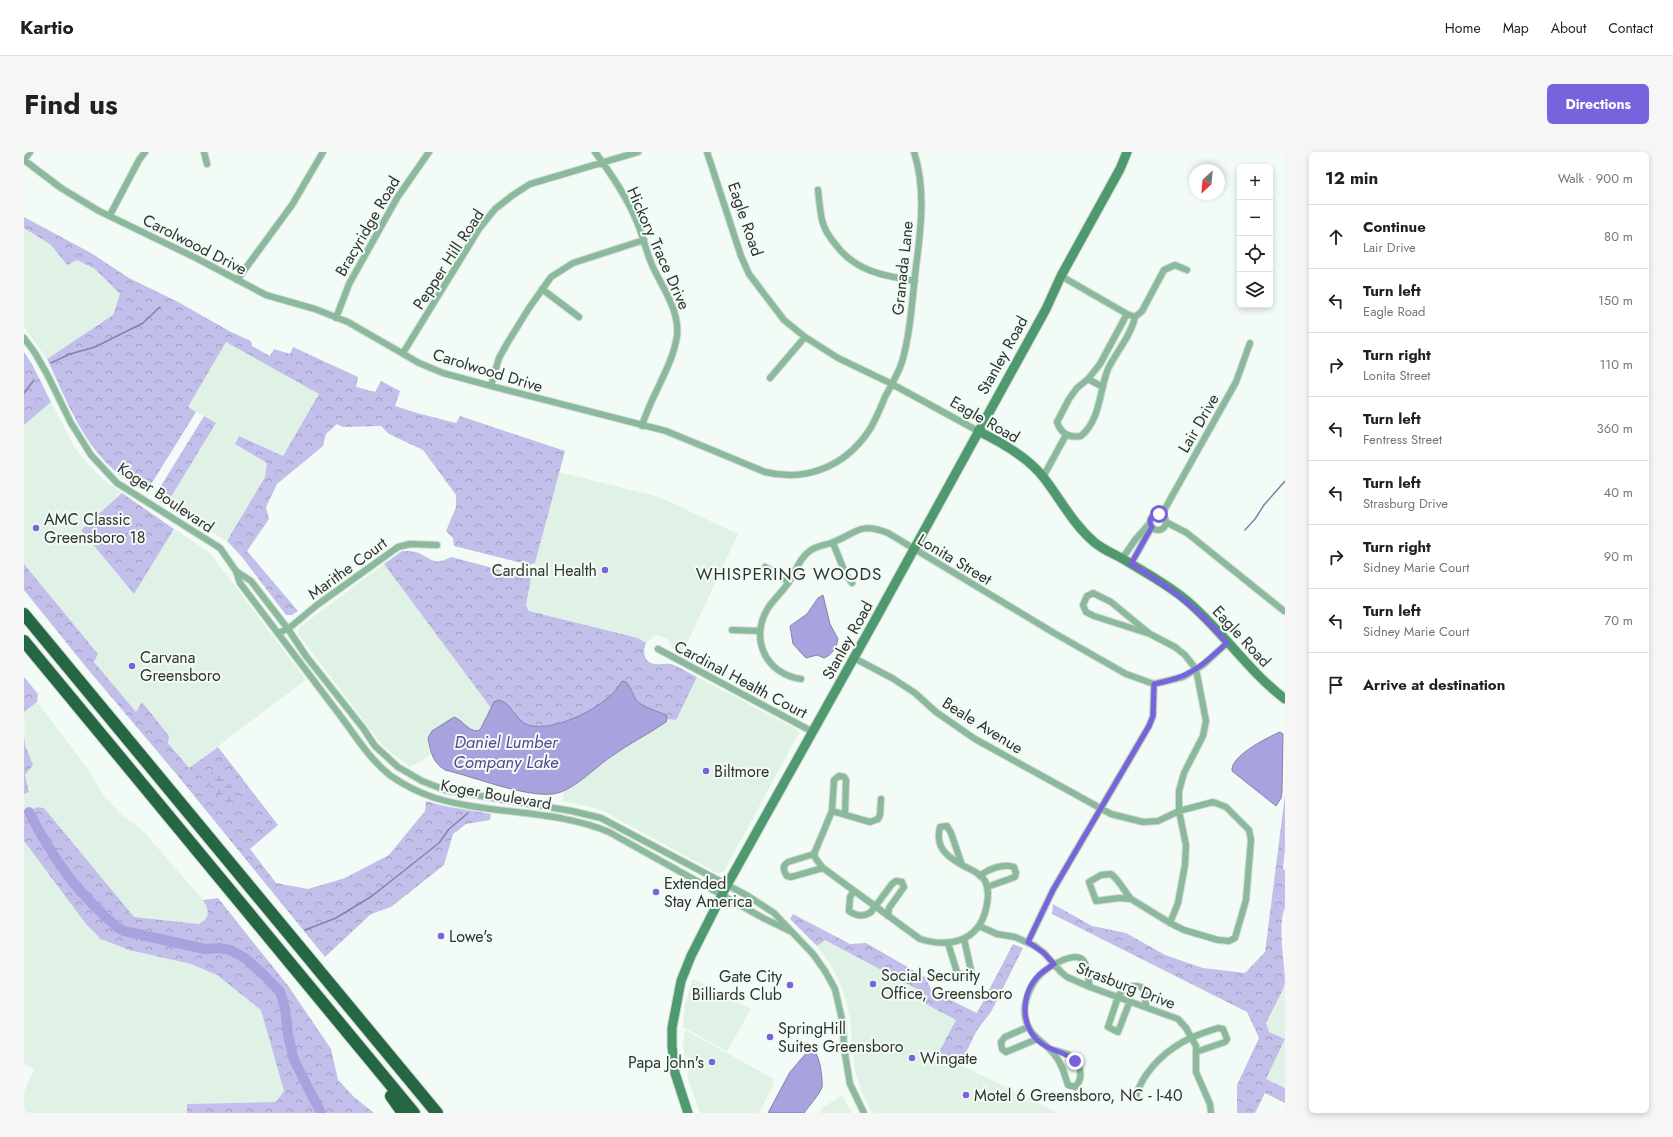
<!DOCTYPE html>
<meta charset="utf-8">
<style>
:root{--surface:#fff;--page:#f6f6f6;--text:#202124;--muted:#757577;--line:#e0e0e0;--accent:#7962dd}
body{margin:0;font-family:Jost,sans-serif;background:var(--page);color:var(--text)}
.controls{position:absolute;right:12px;top:12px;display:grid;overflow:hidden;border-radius:6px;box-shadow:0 2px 6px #0003}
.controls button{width:36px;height:36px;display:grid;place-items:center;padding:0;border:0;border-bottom:1px solid var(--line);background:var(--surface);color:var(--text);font:20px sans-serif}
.compass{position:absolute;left:1165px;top:12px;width:36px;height:36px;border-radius:50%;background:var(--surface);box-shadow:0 2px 6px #0003;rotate:206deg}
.stop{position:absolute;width:12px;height:12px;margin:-9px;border:3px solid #7962dd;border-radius:50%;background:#fff}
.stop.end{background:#7962dd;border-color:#fff;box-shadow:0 1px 4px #0008}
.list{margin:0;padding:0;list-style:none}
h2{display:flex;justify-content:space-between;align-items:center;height:52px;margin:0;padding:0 16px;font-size:17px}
h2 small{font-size:13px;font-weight:400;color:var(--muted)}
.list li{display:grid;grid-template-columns:26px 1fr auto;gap:12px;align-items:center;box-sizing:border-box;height:64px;padding:0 16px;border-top:1px solid var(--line)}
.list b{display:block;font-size:15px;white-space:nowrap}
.list p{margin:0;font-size:13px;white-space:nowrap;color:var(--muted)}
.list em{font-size:13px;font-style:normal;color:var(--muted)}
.icon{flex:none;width:22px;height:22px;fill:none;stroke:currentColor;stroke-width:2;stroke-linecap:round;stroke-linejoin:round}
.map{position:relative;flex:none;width:1261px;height:961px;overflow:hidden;border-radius:6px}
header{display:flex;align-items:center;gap:24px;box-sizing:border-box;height:56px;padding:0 20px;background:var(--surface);border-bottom:1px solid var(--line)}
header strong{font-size:19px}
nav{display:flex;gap:22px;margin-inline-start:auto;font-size:14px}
.intro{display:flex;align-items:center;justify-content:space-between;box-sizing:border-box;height:96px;padding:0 24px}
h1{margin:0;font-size:28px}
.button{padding:10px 18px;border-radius:6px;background:var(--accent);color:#fff;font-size:14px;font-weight:700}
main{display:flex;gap:24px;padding:0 24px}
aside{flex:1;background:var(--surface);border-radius:6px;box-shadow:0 2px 6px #0003}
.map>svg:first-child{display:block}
</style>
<header>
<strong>Kartio</strong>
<nav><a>Home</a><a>Map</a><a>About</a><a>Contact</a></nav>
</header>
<div class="intro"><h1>Find us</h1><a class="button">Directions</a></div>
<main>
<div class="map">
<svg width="1261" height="961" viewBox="0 0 1261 961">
<defs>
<pattern id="forest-crowns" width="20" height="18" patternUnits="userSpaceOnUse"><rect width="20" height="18" fill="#c2bfeb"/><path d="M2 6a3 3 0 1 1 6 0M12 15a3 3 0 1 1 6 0" fill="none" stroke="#9e9cbf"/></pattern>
<pattern id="wetland-marsh" width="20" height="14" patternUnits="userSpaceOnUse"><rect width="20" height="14" fill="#c2bfeb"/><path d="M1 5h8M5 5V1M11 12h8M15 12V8" fill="none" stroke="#9e9cbf"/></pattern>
</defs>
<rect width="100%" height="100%" fill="#f2fbf5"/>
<!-- built -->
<path fill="#e0f1e6" d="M0 76 27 93 43 113 53 108 71 117 96 142 89 163 23 207 0 175Z
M202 190 295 242 259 304 215 284 211 292 243 311 241 325 203 389 142 353 192 271 164 255Z
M27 250 51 296 62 310 78 327 98 341 57 378 110 442 150 377 186 401 282 528 165 616 144 591 118 550 112 561 70 510 74 502 0 412V273Z
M535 320 635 345 714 382 657 504 650 499 645 488 634 483 629 484 622 491 614 486 505 459 502 454 507 426Z
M360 412 467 556 457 576 454 579 444 577 435 567 404 586 407 603 386 615 359 594 275 483 274 479 276 475Z
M673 525 774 578 775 581 700 719 697 720 693 721 581 660 570 656 539 649 540 638 565 623 585 606 623 583 642 570 643 567 652 568Z
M13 550 62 615 80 644 99 664 120 680 179 748 185 758 184 764 180 770 175 772 110 765 20 656 13 655 0 663V642L5 639 1 623 9 613 1 593 0 560Z
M0 689 62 772 77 787 105 798 167 812 193 823 237 858 260 939 252 950 163 952V961H0V940L10 917 0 912Z
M801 787 897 839 902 852 932 868 914 902 1034 961H849L840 945 831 919 826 866 822 848 815 829 805 810 793 794Z
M669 827 727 857 703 899 659 875 661 852Z
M1261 830V936L1242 927 1261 887 1245 880 1242 871Z
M661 878 748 926 750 931 735 961H676L664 927 659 892Z
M818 943 828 961H795L799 956Z"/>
<!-- forest -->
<path fill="url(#forest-crowns)" d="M0 65 67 101 105 126 154 150 207 180 227 189 228 194 246 204 250 197 266 202 269 195 334 225 332 235 351 240 357 229 376 239 371 254 393 261 432 271 436 264 541 299 511 411 506 413 430 394 429 386 422 379 432 355V343L399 298 365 282 357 274 319 275 313 272 302 282 299 294 253 332 242 355 245 367 223 399 274 459 268 463H262L218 405 203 389 241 325 243 311 211 292 215 284 259 304 295 242 202 190 164 255 172 260 123 339C115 337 110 333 104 329 61 300 44 251 23 207L89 163 96 142 71 117 53 108 43 113 27 93 0 76Z
M0 200 8 212 27 250 0 273Z
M180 264 192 271 142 353 134 348 132 342Z
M98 341 150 377 110 442 57 378Z
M378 399C384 399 391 399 397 402 410 410 413 412 427 405L507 426 502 454 505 459 614 486 622 491C618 500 620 511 632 512 637 513 642 511 647 512 656 515 665 521 673 525L652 568 643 567 642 563C635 560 617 554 613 549 606 540 611 537 598 529 594 539 586 546 578 552 562 563 512 585 495 568 492 565 491 560 489 557L470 550 467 556 360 412Z
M0 412 74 502 70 510 112 560 118 550 145 584 144 591 165 616 194 595 254 673 226 697 252 731 284 737 321 726 365 703 401 659 402 649 420 654 467 662 466 668 442 672 429 682 420 713 367 755 347 762 301 805 154 624 62 515 0 438Z
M0 525 14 542 13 550 0 560Z
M0 582 1 593 9 613 1 623 5 640 0 642Z
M1261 643V698L1259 717 1261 718V756C1253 773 1261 811 1261 831 1257 844 1248 858 1242 871L1245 880 1261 887 1242 927 1261 936V951L1241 941 1231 961H1213V933L1235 886 1223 860 1028 762 1029 752 1068 774 1102 781 1141 803 1179 816 1221 821 1241 800Z
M13 655 20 656 110 765 175 772C187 766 185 758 179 748L194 746 265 835 307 897 314 928 330 945 350 961H163V952L252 950 260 939 237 858 193 823 167 812 105 798 77 787 62 772 0 689V663Z
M769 762 826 792 842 791 901 825 908 839 953 861 989 792 999 796 967 860 953 878 936 913 914 902 932 868 902 852 897 839 801 788 793 794 766 767Z"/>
<!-- wetland -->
<path fill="url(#wetland-marsh)" d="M189 619H193L215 642V649L211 655 202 653 182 630V625Z"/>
<!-- water -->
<path fill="#a8a3df" stroke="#8482ab" d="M799 443 806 472 814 487C812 496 809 502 800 506L793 503 782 506 769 492 766 474 783 462 794 446Z
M598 529 602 530C608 536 608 543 613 549 617 554 635 560 642 563L643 567 642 570C623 583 603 593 585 606 570 617 547 640 529 642 499 645 451 625 421 618 408 610 407 600 404 586L408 579 430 565C439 568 443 579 454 579L457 576 470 550 475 548C491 553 490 568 504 573 530 581 586 554 598 529Z
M1256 580 1259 582 1258 640 1257 646 1252 654 1208 619C1206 604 1244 585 1256 580Z
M784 899H790C796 904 799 928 798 935 796 942 784 955 780 961H744L766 920Z"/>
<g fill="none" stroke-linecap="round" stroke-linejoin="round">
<!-- stream -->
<path stroke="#8482ab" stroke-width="1.5" d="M27 211 46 202 71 195 119 171 136 155
M0 241 10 228
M1221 378 1231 367 1240 353 1261 329
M281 778 312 766 348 744 415 691 425 677 444 661"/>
<!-- river -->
<path stroke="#a8a3df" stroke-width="10" d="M5 660C29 707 54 742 94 776L100 779 181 797 195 796 206 798 221 806 241 824 256 840 261 856 264 883 270 908 297 961"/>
<!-- street casing -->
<g stroke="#cfd7d2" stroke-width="8">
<path id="street" d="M180 0 183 12
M571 0C587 22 603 45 613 70 619 84 622 99 628 113 638 135 656 159 653 184 648 216 627 243 618 274
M683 0 717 104 725 122 760 168 781 185 814 206 868 232 954 279
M0 8 37 36 75 59 172 106 242 143 291 157 324 170 395 211 419 221 467 234 642 279 741 320C781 330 820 315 844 280 851 270 856 257 861 245 867 234 874 222 878 210 886 182 888 152 891 123 896 83 903 40 890 0
M0 8 6 0
M794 38C795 48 796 59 798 68 800 77 806 86 812 93 831 119 860 124 891 129
M86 63 115 8 121 0
M1037 124 1103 162 1111 165 1118 159 1140 118 1151 113 1163 118
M213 128 268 53 299 0
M518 137 555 165
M1103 162 1076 212 1064 227 1053 236 1045 247 1033 270C1037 282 1045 286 1057 284 1077 267 1075 239 1084 217 1092 200 1107 184 1111 165
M312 166 325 132 373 46 405 0
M0 186 11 201 23 222 47 271 67 303 93 331 196 396 212 419 216 431C249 474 282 518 315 562 331 583 346 608 367 624 380 633 396 641 411 646 468 663 530 657 585 680L739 766 766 779
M379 201 455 77 471 57 489 43 506 32 614 0
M746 226 781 185
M1064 227 1079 235
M467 234 475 206 484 190 505 156 527 125 549 111 620 88
M1019 325 1042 283
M1138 362 1212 230 1226 191
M1126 370a8 8 0 1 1 16 0a8 8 0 1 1-16 0Z
M1142 370 1163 381 1260 459
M809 391 822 423 828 431
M1098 407 1111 388 1126 371
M1107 412 1122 385 1128 375
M741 415 765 430
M212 419 227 429 264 477 282 504 339 576 351 594 374 615 398 629 421 638 548 659 577 666 724 744 750 761 789 802 801 819 811 837 819 872 820 896 826 932 840 961
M708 478 736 479
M254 481 264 477 293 453 374 395 386 392 413 393
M1126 482 1070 464 1062 460 1059 453 1063 444 1069 441 1087 450 1126 482 1151 495 1161 503 1172 517 1182 569 1179 584 1160 621 1155 639V659L1162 693 1161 713 1154 751 1146 771
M634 497 789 580
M830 506 868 526 891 541 912 560 951 587 1087 662 1119 670 1134 669 1155 659 1189 650 1202 655 1225 678 1227 688 1222 748 1211 786 1205 789 1194 788 1160 778 1146 771 1107 747 1095 746 1072 749 1065 730 1077 723 1087 722C1096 729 1100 739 1107 747
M777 527C742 522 725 487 744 456 750 447 759 439 765 430 772 419 776 405 787 398 793 394 801 393 807 391 832 382 835 369 864 381L1030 481 1102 522 1130 532 1159 525 1179 513 1203 491
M808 659 846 670 854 667 856 663 857 647
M821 662 822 628 820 625 815 624 810 628 808 659 790 702 792 707 799 716 896 787C925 796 954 790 962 757 964 749 965 737 961 729 957 721 945 717 938 713
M923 674 927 681 938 713C922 704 911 695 916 675Z
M790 702 764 710C758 714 759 718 763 724L767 725 799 716
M956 724C964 717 980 711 990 715L992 721 991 725 963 735
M830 739 826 745 825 759C832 764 840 765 847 760L868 732 872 729 878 730 880 735 865 756 864 764
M955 774 973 782 991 785 1011 794 1020 801 1037 820 1043 825 1066 835 1154 867 1162 876 1172 894V920L1186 952 1187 961
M1004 790 1029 738 1125 574 1129 564 1130 532
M924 791 933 820 936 822 943 823 947 818 940 787
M1106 849 1094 880 1084 875 1094 845 1100 836C1120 830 1121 836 1122 854
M1004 875 981 885 977 890 978 897 982 900 1013 887
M1026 897C1032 899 1040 900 1045 903 1056 910 1061 925 1051 935L1044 933C1040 921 1038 912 1030 902 1019 888 1005 886 1001 864 999 852 1006 834 1014 825 1021 816 1054 795 1061 811 1064 818 1064 828 1066 835
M1112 944C1118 922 1138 902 1157 891 1168 884 1182 880 1194 876L1199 877 1203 887 1201 890 1172 900"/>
</g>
<!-- secondary casing -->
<g stroke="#cfd7d2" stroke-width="11">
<path id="secondary" d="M954 279C977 290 1004 305 1020 326 1037 348 1049 372 1070 390 1078 397 1090 402 1099 407 1120 420 1143 432 1162 448 1198 478 1224 519 1261 547
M664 961 651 921 648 894V876L657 829 667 804 703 733 851 468 1022 157 1037 124 1096 17 1103 0"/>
</g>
<!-- highway casing -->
<g stroke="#cfd7d2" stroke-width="14">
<path id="highway" d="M0 462 413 961
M0 489 390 961
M367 944 379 961"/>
</g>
<!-- street -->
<use href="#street" stroke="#8ab99b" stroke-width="6"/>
<!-- secondary -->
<use href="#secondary" stroke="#4f996f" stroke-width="9"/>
<!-- highway -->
<use href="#highway" stroke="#256643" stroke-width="12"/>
</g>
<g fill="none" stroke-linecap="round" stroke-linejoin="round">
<!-- route -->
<path stroke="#7962dd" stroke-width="5" d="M1051 909C1040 899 1030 900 1018 892 996 876 996 842 1015 823 1020 819 1025 815 1030 812L1020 801 1004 790 1029 738 1125 574 1129 564 1130 532C1165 526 1178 514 1203 491 1174 456 1146 435 1107 412L1122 385 1128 375C1124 369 1127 362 1135 362"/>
</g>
<!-- markers -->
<g fill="#7962dd" stroke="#f2fbf5" stroke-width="1.5">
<circle cx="12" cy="376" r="4"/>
<circle cx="581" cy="418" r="4"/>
<circle cx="108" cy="514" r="4"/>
<circle cx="682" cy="619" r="4"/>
<circle cx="632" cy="740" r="4"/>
<circle cx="417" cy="784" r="4"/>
<circle cx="849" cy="832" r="4"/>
<circle cx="766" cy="833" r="4"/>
<circle cx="746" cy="885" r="4"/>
<circle cx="888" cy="906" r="4"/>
<circle cx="688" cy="910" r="4"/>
<circle cx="942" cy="943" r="4"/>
</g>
<g text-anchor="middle" stroke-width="4" stroke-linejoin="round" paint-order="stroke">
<!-- street labels -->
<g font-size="16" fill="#303431" stroke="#f2fbf5">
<text transform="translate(722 67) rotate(71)" y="6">Eagle Road</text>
<text transform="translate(343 74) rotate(-60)" y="6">Bracyridge Road</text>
<text transform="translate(171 92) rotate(27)" y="6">Carolwood Drive</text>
<text transform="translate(635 96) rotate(66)" y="6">Hickory Trace Drive</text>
<text transform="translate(424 107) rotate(-57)" y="6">Pepper Hill Road</text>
<text transform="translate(878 116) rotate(-84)" y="6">Granada Lane</text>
<text transform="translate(978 203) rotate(-61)" y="6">Stanley Road</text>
<text transform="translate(464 218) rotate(17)" y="6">Carolwood Drive</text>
<text transform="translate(961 267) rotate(30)" y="6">Eagle Road</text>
<text transform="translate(1174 271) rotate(-60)" y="6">Lair Drive</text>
<text transform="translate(142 345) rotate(34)" y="6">Koger Boulevard</text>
<text transform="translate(931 407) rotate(31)" y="6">Lonita Street</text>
<text transform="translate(323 416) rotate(-36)" y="6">Marithe Court</text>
<text transform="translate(1218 484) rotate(47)" y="6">Eagle Road</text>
<text transform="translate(823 488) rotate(-61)" y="6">Stanley Road</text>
<text transform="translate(717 527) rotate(28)" y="6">Cardinal Health Court</text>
<text transform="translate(959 573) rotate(32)" y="6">Beale Avenue</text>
<text transform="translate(472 642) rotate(10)" y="6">Koger Boulevard</text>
<text transform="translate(1102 833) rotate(21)" y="6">Strasburg Drive</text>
</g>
<!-- poi labels -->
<g font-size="16" fill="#303431" stroke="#f2fbf5" text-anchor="start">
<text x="20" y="373">AMC Classic<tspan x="20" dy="18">Greensboro 18</tspan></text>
<text x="573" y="424" text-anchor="end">Cardinal Health</text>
<text x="116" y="511">Carvana<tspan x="116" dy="18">Greensboro</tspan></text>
<text x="690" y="625">Biltmore</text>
<text x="640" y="737">Extended<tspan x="640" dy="18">Stay America</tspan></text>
<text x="425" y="790">Lowe's</text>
<text x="857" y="829">Social Security<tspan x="857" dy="18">Office, Greensboro</tspan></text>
<text x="758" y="830" text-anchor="end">Gate City<tspan x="758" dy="18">Billiards Club</tspan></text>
<text x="754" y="882">SpringHill<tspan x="754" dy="18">Suites Greensboro</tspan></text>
<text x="896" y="912">Wingate</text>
<text x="680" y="916" text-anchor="end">Papa John's</text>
<text x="950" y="949">Motel 6 Greensboro, NC - I-40</text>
</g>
<!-- neighbourhood labels -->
<g font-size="17" letter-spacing="1" fill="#303431" stroke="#f2fbf5">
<text x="765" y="428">WHISPERING WOODS</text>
</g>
<!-- water labels -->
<g font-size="17" font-style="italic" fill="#544891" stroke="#f2fbf5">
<text x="482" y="596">Daniel Lumber<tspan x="482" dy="20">Company Lake</tspan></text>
</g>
</g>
</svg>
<div class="controls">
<button>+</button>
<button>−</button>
<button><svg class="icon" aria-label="locate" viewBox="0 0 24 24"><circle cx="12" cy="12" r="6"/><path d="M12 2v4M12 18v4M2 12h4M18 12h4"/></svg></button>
<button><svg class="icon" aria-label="layers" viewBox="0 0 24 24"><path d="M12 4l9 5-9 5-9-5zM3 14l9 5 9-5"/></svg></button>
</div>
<svg class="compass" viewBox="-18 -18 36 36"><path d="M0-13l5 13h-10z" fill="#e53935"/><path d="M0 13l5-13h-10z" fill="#757577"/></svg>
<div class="stop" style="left:1135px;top:362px"></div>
<div class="stop end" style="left:1051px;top:909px"></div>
</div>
<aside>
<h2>12 min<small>Walk · 900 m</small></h2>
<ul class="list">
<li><svg class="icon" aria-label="ahead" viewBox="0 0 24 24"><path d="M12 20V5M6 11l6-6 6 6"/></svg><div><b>Continue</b><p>Lair Drive</p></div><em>80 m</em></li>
<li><svg class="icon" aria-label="left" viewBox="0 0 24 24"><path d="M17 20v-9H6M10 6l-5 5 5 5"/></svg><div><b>Turn left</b><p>Eagle Road</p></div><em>150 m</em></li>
<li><svg class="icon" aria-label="right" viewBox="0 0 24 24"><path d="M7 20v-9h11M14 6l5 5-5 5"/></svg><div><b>Turn right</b><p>Lonita Street</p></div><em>110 m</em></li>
<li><svg class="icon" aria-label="left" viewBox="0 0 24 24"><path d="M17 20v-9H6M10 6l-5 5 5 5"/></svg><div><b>Turn left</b><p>Fentress Street</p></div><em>360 m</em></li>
<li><svg class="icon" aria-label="left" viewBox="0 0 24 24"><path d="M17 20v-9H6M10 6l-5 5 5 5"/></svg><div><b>Turn left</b><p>Strasburg Drive</p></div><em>40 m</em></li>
<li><svg class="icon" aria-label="right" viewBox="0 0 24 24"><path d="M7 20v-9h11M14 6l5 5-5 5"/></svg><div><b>Turn right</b><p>Sidney Marie Court</p></div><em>90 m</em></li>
<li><svg class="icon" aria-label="left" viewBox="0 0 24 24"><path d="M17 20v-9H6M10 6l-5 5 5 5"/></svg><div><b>Turn left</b><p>Sidney Marie Court</p></div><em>70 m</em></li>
<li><svg class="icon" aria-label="arrive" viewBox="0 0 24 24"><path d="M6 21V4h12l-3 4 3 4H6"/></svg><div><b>Arrive at destination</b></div></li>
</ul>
</aside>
</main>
